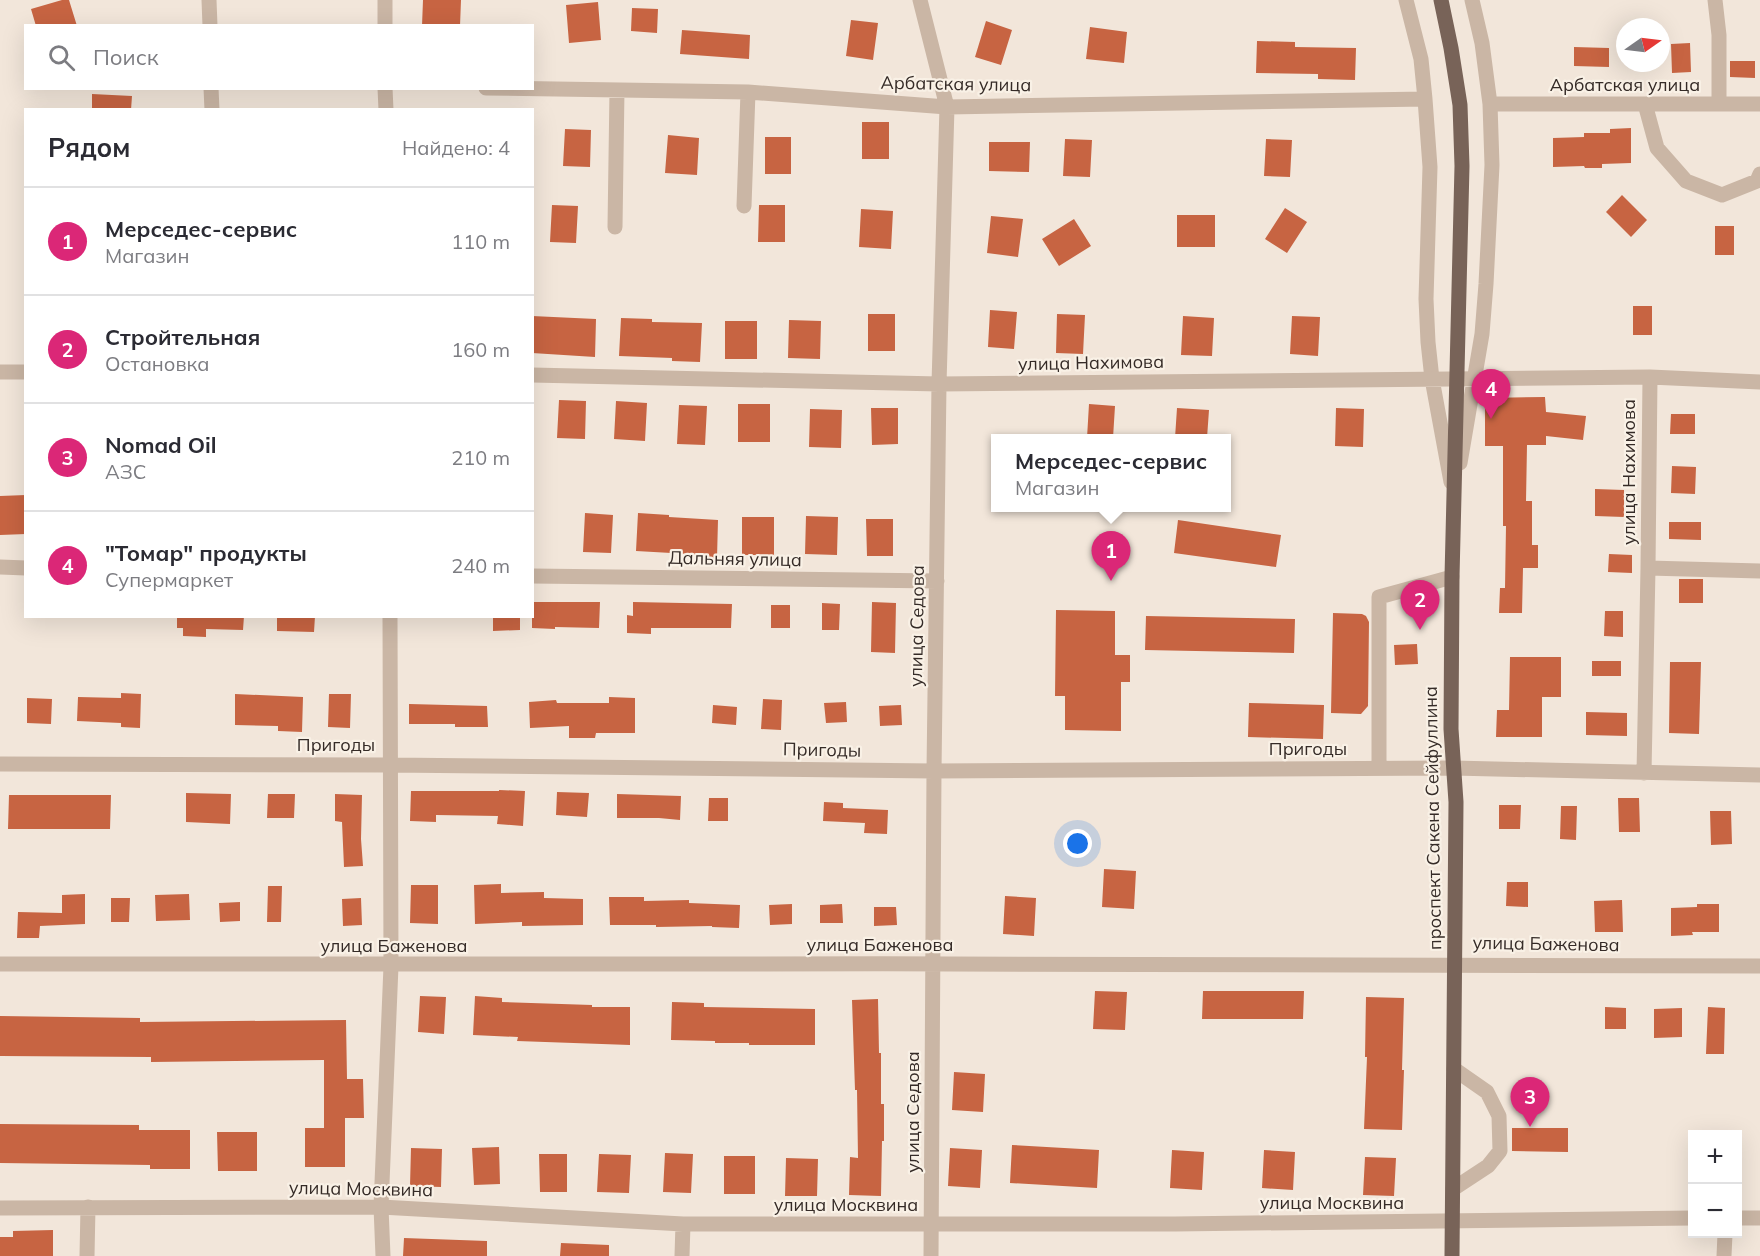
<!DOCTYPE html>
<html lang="ru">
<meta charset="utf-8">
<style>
:root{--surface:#fff;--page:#f2f2f3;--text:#2b2b33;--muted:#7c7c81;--line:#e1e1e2;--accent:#db2777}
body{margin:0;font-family:Mulish,sans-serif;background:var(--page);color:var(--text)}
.controls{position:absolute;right:18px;bottom:18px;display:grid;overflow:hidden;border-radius:0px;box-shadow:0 6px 24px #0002}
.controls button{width:54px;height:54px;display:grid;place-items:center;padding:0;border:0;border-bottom:2px solid var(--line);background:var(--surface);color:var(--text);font:30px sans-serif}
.compass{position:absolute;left:1616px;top:18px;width:54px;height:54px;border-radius:50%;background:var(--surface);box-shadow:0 6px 24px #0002;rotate:76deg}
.you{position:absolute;left:1078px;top:844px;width:21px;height:21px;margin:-15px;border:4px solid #fff;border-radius:50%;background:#1a73e8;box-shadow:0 0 0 9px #1a73e833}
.badge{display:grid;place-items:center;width:39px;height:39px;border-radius:50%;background:var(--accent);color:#fff;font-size:20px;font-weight:700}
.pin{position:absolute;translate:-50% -50px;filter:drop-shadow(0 2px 3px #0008)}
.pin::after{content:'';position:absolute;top:32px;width:21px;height:18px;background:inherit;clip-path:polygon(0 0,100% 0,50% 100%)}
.popup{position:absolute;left:991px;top:434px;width:240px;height:78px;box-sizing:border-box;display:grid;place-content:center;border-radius:0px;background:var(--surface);filter:drop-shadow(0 2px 4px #0005);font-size:20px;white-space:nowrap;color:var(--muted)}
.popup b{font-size:22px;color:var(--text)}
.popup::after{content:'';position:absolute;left:50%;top:100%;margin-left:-12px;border:12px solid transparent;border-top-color:var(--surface)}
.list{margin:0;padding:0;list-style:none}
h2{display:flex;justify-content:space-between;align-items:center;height:78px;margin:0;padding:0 24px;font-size:26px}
h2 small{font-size:20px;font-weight:400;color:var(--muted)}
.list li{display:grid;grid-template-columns:39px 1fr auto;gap:18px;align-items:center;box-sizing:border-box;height:108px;padding:0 24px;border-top:2px solid var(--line)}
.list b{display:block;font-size:22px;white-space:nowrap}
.list p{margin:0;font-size:20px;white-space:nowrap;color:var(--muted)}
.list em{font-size:20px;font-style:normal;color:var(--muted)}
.icon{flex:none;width:33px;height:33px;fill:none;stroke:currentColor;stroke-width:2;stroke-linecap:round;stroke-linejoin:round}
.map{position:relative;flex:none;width:1760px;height:1256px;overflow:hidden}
.search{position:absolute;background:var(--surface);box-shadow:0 6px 24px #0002;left:24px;top:24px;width:510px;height:66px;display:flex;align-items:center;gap:15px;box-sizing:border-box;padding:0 21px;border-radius:0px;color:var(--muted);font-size:22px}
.panel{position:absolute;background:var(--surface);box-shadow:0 6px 24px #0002;left:24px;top:108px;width:510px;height:510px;border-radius:0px}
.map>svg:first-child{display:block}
</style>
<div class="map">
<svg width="1760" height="1256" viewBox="0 0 1760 1256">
<rect width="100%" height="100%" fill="#f2e6da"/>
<!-- building -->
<path fill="#c76442" d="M62 0H69L77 26H36L31 9Z
M423 0H461L460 26H422Z
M598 2 601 40 569 43 566 5Z
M632 8 658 9 657 33 631 31Z
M851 20 878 23 873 60 846 56Z
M986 21 1012 30 1001 65 975 57Z
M1090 27 1127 32 1124 63 1086 59Z
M682 30 750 35 749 59 680 54Z
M1257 41 1295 42V47L1356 48 1355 80 1318 79V74L1256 73Z
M1690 43 1691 72 1672 73 1671 44Z
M1574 47 1609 48V67L1574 66Z
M1730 61H1755V78L1730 77Z
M92 94 132 96 131 110H92Z
M862 122H889V159H862Z
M1631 128V163L1602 164V168H1585L1584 166 1553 167V138L1584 137V133H1610V129Z
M565 129 591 130 590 167 563 166Z
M668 135 699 138 697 175 665 173Z
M765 137H791V174H765Z
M1065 139 1092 140 1090 177 1063 176Z
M1266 139 1292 140 1290 177 1264 176Z
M989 142H1030L1029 172 989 171Z
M1622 195 1647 220 1631 237 1606 212Z
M552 205 578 206 576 243 550 242Z
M759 205H785V242H758Z
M1285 208 1307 222 1287 253 1265 239Z
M861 209 893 211 891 249 859 247Z
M1177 215H1215V247H1177Z
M991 216 1023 219 1018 257 987 253Z
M1074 219 1091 246 1059 266 1042 239Z
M1715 226H1734V255H1715Z
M1633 306H1652V335H1633Z
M990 310 1017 312 1014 349 988 347Z
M868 314H895V351H868Z
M1057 314 1085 315 1083 354 1056 353Z
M532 316 596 319 595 357 532 353Z
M1183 316 1214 318 1212 356 1181 355Z
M1292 316 1320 317 1318 356 1290 354Z
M621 318 652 319V322L702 323 700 362 672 361V358L619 356Z
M789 320 821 321 820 359 788 358Z
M725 321H757V359H725Z
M1545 397 1546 412 1586 416 1583 440 1546 436V445H1527L1526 501H1532V545H1538V568H1523L1522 613H1499L1500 588H1505L1506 526H1503V446H1485V398Z
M559 400 586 401 585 439 557 438Z
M616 401 647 403 645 441 614 439Z
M738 404H770V442H738Z
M1089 404 1115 406 1113 438H1087Z
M679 405 707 406 705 445 677 444Z
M871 408H898V444L872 445Z
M1177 408 1209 410 1207 438H1175Z
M1336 408 1364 409 1363 447 1335 446Z
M810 409 842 410 841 448 809 447Z
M1671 414H1695V434H1670Z
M1672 466 1696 467 1695 494 1671 493Z
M1595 489 1624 490V517L1595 516Z
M26 495V534L0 535V496Z
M585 513 613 515 611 553 583 552Z
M638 513 669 515V517L718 520 717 558 689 557V554L636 551Z
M806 516 838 517 837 555 805 554Z
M742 517H774V555H742Z
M866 519H893V556H867Z
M1178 520 1281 535 1276 567 1174 553Z
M1669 522H1701V540L1669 539Z
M1609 554 1632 555V573L1608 572Z
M1679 579H1703V603H1679Z
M532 602H600L599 628 555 627V629L532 628Z
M633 602 732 604 731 628H651V634L627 633V615L633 616Z
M872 602 896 603 895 653 871 652Z
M822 603 840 604 839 630H822Z
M771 605H790V628H771Z
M1056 610 1115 611V655H1130V682H1121V731L1065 730V696H1055Z
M1605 611H1623V637L1604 636Z
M1333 613 1362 614 1366 616 1369 622 1368 706 1361 714 1331 713Z
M177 616H244L243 630 206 629V637L183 636V628H177Z
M277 616H315L314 632 277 631Z
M493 616H520V630L493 631Z
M1146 616 1295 619 1294 653 1145 650Z
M1417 644 1418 664 1395 665 1394 645Z
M1510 657H1561V697H1542V737H1496L1497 710H1509Z
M1592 661H1621V676H1592Z
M1670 662H1701L1699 734 1669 733Z
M121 693 141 694 140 728 121 727V723L77 721 78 697 121 698Z
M235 694 303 697 302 732 278 731V726L235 725Z
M329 694H351L350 728 328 727Z
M609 697 635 698V733H596L595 738H569V726L530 728 529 702 556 700 557 703H609Z
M27 698 52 699 51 724 27 723Z
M763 699 782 700 781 730 761 729Z
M846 702 847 722 826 723 824 703Z
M1249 703 1324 705 1323 739 1248 737Z
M409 704 487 706 488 727H455V724H409Z
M713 705 737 707 736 725 712 723Z
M901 705 902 725 880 726 879 706Z
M1586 712 1627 713V736L1586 735Z
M499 790 525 791 523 826 497 824 498 816 436 815V822L410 821 411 791H499Z
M557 792 589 793 587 817 556 815Z
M186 793 231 794 230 824 186 822Z
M268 794H295L294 818H267Z
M335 794 362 795 361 839 363 866 344 867 342 822 335 821Z
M617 794 681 796 680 820 659 818H617Z
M9 795H111L110 829H8Z
M709 798H728V821H708Z
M1618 798H1639L1640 832H1619Z
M824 802 843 803V808L888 810 887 834 864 833 865 823 823 821Z
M1499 805H1521L1520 829H1499Z
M1561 806H1577L1576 840 1560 839Z
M1710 811H1731L1732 844 1711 845Z
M1104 869 1136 871 1134 909 1102 907Z
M1507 882H1528V907L1506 906Z
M501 884V893L544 892V898L583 899V925L522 926V922L475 924 474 885Z
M411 885H438V924L410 923Z
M268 886H282L281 922H267Z
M85 894V924L40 926 39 938H17L18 912 62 913V895Z
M189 894 190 920 156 921 155 895Z
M1005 896 1036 898 1034 936 1003 934Z
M609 897H644V901L689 900V903L740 905 739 928 712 927V926L656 927V925H610Z
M111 898H130L129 922H111Z
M361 898 362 925 343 926 342 899Z
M1622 900 1623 932H1595L1594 901Z
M240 902V921L220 922 219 903Z
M792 904V924L770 925 769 905Z
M842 904 843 923H820V905Z
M1697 904H1719V932H1692L1693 935 1671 936V908L1697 907Z
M874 907H896L897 925 874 926Z
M1095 991 1127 992 1125 1030 1093 1029Z
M1203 991H1304L1303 1019H1202Z
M420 996 446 997 444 1034 418 1032Z
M475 996 502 998V1002L592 1005V1007H630V1045L517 1041 518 1037 473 1035Z
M1366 997 1404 998 1402 1070H1404L1402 1130 1364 1129 1367 1057H1365Z
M878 999 879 1053H881V1104H884V1141H882L881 1196 849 1195 850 1157 858 1158 857 1090H855L852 1000Z
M672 1002 704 1003V1007L815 1009V1045H749V1043H715V1041L671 1040Z
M1605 1007 1626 1008V1029H1605Z
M1708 1007 1725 1008 1724 1054H1706Z
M1682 1008V1037L1654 1038V1009Z
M0 1016 140 1018V1022L346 1020 347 1079H363L364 1118H345V1167H305V1128H324V1060L151 1062V1057L0 1056Z
M954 1072 985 1074 983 1112 952 1110Z
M0 1124 139 1125V1130H190V1169H150V1165L0 1163Z
M1512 1128H1568V1152L1512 1151Z
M217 1132H257V1171H218Z
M1012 1145 1099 1150 1097 1188 1010 1183Z
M499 1147 500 1184 474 1185 472 1148Z
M411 1148 442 1149 441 1187 410 1186Z
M950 1148 982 1150 980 1188 948 1186Z
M1172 1150 1204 1152 1202 1190 1170 1188Z
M1264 1150 1295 1152 1293 1190 1262 1188Z
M665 1153 693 1154 691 1193 663 1192Z
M539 1154H567V1192H540Z
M599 1154 631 1155 629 1193 597 1192Z
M724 1156H755V1194H724Z
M1365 1157 1396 1158 1394 1196 1363 1195Z
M786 1158 818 1159 817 1196H785Z
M53 1230V1256H0V1237H13V1231Z
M404 1238 487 1241V1256H403Z
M561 1243 609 1245V1256H560Z"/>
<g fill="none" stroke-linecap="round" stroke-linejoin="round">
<!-- minor -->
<path stroke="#cab6a5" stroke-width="15" d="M209 0 210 26
M385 0V26
M920 0 947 107 939 384 934 771 931 1256
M1406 0 1421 59 1425 99 1430 167 1426 299 1428 342 1432 379 1451 482
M1715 0 1719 35V104
M211 88 212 110
M385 88 386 110
M486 88 748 92 947 107 1425 99
M1490 104H1760
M1645 104 1657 148 1686 181 1722 195 1757 181 1760 174
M744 206 748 92
M615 227 617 90
M0 372H26
M532 375 939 384 1650 377 1760 382
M1460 463 1482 334 1486 284 1492 165 1490 104 1482 43 1472 0
M0 567 26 568
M1648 568 1760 571
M532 576 937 581
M0 764 391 765 934 771 1453 768 1760 775
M1379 768V597L1452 577
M1644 773 1648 568 1650 377
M0 964C587 967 1173 960 1760 966
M1453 1189 1488 1166 1500 1151 1499 1116 1487 1092 1454 1069
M0 1208 381 1207 683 1224H1175L1692 1218
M1738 1218H1760
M87 1256 88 1207
M383 1256 381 1207 391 966 390 616
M682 1256 683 1224
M1724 1256 1725 1234"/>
<!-- major -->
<path stroke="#786358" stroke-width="15" d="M1441 0 1451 48 1460 105 1462 166 1452 577 1451 729 1456 802 1452 1256"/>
</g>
<g text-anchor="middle" stroke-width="4.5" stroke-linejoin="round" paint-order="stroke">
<!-- street labels -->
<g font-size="18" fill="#352b27" stroke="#f9f1e6">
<text transform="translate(956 84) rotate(1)" y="6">Арбатская улица</text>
<text x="1625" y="91">Арбатская улица</text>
<text transform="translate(1091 363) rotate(-1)" y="6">улица Нахимова</text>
<text transform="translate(1629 472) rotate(-90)" y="6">улица Нахимова</text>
<text transform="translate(735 559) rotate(1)" y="6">Дальняя улица</text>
<text transform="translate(917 626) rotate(-89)" y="6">улица Седова</text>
<text x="336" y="751">Пригоды</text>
<text x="1308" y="755">Пригоды</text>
<text transform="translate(822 750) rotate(1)" y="6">Пригоды</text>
<text transform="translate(1433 818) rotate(-91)" y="6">проспект Сакена Сейфуллина</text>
<text transform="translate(1546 944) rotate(1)" y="6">улица Баженова</text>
<text x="880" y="951">улица Баженова</text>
<text x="394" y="952">улица Баженова</text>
<text transform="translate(913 1112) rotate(-90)" y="6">улица Седова</text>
<text transform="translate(361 1189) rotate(1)" y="6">улица Москвина</text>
<text x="1332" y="1209">улица Москвина</text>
<text x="846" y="1211">улица Москвина</text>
</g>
</g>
</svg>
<div class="controls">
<button>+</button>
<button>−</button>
</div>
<svg class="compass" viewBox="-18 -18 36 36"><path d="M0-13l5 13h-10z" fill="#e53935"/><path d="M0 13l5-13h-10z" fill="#7c7c81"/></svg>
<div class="you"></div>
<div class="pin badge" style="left:1111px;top:581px">1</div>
<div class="popup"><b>Мерседес-сервис</b>Магазин</div>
<div class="pin badge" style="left:1420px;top:630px">2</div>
<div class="pin badge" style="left:1530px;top:1127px">3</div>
<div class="pin badge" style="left:1491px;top:419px">4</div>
<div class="search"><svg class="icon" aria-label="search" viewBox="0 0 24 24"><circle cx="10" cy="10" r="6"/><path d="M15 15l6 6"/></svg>Поиск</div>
<section class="panel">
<h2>Рядом<small>Найдено: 4</small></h2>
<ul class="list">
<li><span class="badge">1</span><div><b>Мерседес-сервис</b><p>Магазин</p></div><em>110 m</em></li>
<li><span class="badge">2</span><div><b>Стройтельная</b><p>Остановка</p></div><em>160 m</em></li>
<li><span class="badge">3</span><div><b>Nomad Oil</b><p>АЗС</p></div><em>210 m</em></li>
<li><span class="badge">4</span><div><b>&quot;Томар&quot; продукты</b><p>Супермаркет</p></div><em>240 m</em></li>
</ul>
</section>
</div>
